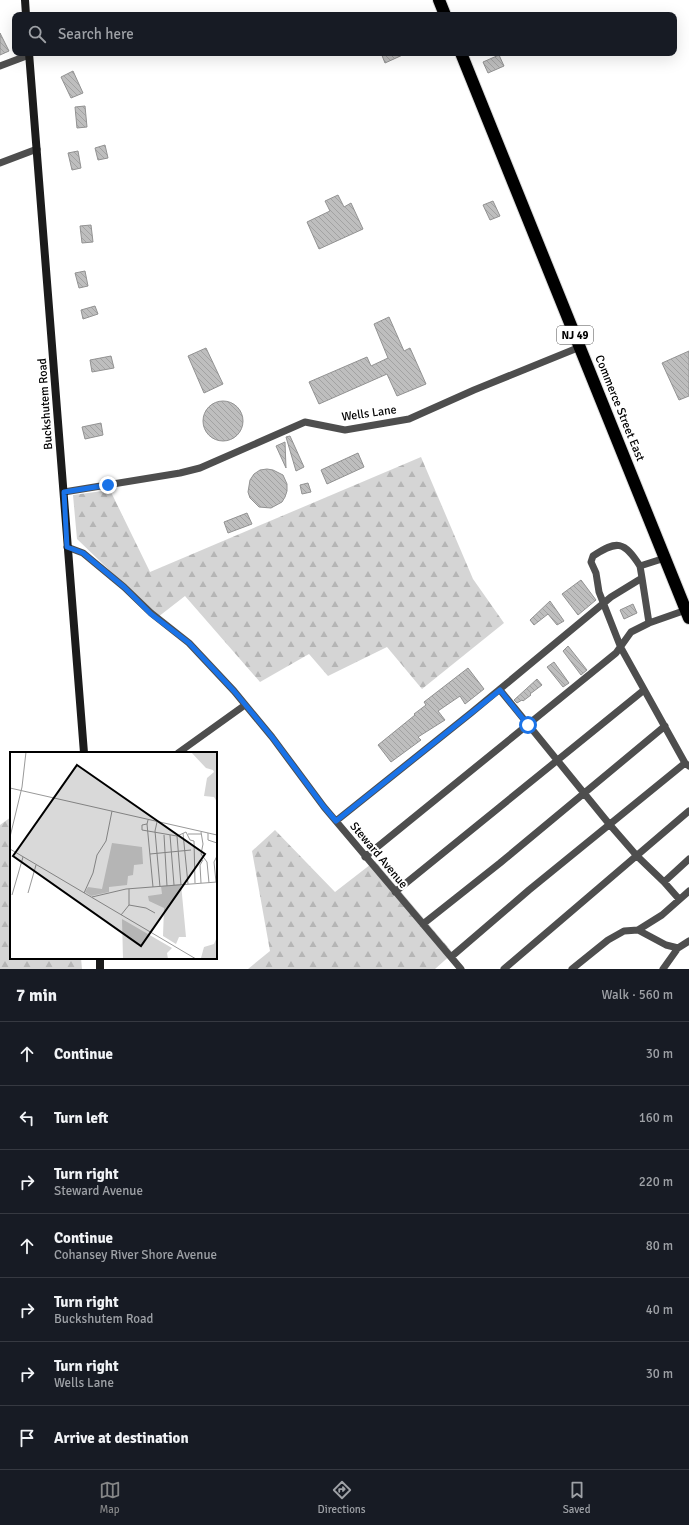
<!DOCTYPE html>
<meta charset="utf-8">
<style>
:root{--surface:#171b24;--page:#20242c;--text:#f1f3f6;--muted:#9ea1a6;--line:#363941;--accent:#858687}
body{margin:0;font-family:Signika,sans-serif;background:var(--page);color:var(--text)}
.stop{position:absolute;width:12px;height:12px;margin:-9px;border:3px solid #1a73e8;border-radius:50%;background:#fff}
.stop.end{background:#1a73e8;border-color:#fff;box-shadow:0 1px 4px #0008}
.list{margin:0;padding:0;list-style:none}
h2{display:flex;justify-content:space-between;align-items:center;height:52px;margin:0;padding:0 16px;font-size:17px}
h2 small{font-size:13px;font-weight:400;color:var(--muted)}
.list li{display:grid;grid-template-columns:26px 1fr auto;gap:12px;align-items:center;box-sizing:border-box;height:64px;padding:0 16px;border-top:1px solid var(--line)}
.list b{display:block;font-size:15px;white-space:nowrap}
.list p{margin:0;font-size:13px;white-space:nowrap;color:var(--muted)}
.list em{font-size:13px;font-style:normal;color:var(--muted)}
.icon{flex:none;width:22px;height:22px;fill:none;stroke:currentColor;stroke-width:2;stroke-linecap:round;stroke-linejoin:round}
.map{position:relative;flex:none;width:689px;height:969px;overflow:hidden}
.search{position:absolute;background:var(--surface);box-shadow:0 4px 16px #0002;left:12px;right:12px;top:12px;height:44px;display:flex;align-items:center;gap:10px;box-sizing:border-box;padding:0 14px;border-radius:8px;color:var(--muted);font-size:15px}
.sheet{height:500px;background:var(--surface)}
nav{display:flex;justify-content:space-around;align-items:center;box-sizing:border-box;height:56px;border-top:1px solid var(--line);background:var(--surface);font-size:11px;color:var(--muted)}
nav a{display:grid;justify-items:center;gap:2px}
nav .on{color:var(--accent)}
.map>svg:first-child{display:block}
</style>
<div class="map">
<svg width="689" height="969" viewBox="0 0 689 969">
<defs>
<pattern id="forest-firs" width="22" height="20" patternUnits="userSpaceOnUse"><rect width="22" height="20" fill="#d5d5d5"/><path d="M5 1l3.5 6h-7zM16 11l3.5 6h-7z" fill="#b5b5b5"/></pattern>
<pattern id="building-back-hatch" width="6" height="6" patternUnits="userSpaceOnUse"><rect width="6" height="6" fill="#bebebe"/><path d="M-1 5l2 2M0 0l6 6M5-1l2 2" fill="none" stroke="#a2a2a2"/></pattern>
</defs>
<rect width="100%" height="100%" fill="#fff"/>
<!-- forest -->
<path fill="url(#forest-firs)" d="M421 457 473 579 504 623 422 689 387 647 328 676 309 654 260 682 185 596 158 617 77 539 73 495 110 490 150 572Z
M11 817V958H81L82 969H0V825Z
M275 830 335 892 375 861 453 953 435 969H248L270 951 252 851Z"/>
<!-- building -->
<path fill="url(#building-back-hatch)" stroke="#929292" d="M0 33 9 51 0 55Z
M381 53H407L385 63Z
M499 55 504 66 488 73 483 62Z
M73 71 83 93 71 98 61 77Z
M85 106 87 127 77 128 75 107Z
M105 145 108 158 98 160 95 148Z
M78 151 81 168 72 170 68 153Z
M338 195 344 207 351 203 363 229 319 249 307 222 330 211 325 201Z
M493 201 500 216 490 220 483 205Z
M91 225 93 242 82 243 80 226Z
M85 271 88 286 79 288 75 273Z
M95 306 98 314 83 319 81 310Z
M389 317 404 351 410 348 426 384 397 396 387 374 319 404 309 382 367 357 371 366 388 358 374 324Z
M206 348 223 384 204 393 188 356Z
M689 351V396L679 400 662 363Z
M111 356 114 368 92 372 90 360Z
M203 421a20 20 0 1 1 40 0a20 20 0 1 1-40 0Z
M101 423 103 435 85 439 82 427Z
M290 436 304 467 296 471 286 437Z
M285 442 286 468 276 446Z
M358 453 364 467 327 484 321 470Z
M267 469 273 470 283 475 287 484V491L285 497 282 502 271 508 259 507 250 498 248 492 250 480 254 474 260 470Z
M308 483 311 492 302 494 300 485Z
M247 513 252 524 228 533 224 522Z
M581 580 596 600 578 615 562 594Z
M550 601 564 621 557 625 548 614 534 625 530 620Z
M633 604 637 613 624 619 620 610Z
M568 646 587 670 581 675 563 651Z
M554 662 569 683 563 687 547 667Z
M468 668 484 689 465 704 460 696 438 711 445 720 418 737 421 740 391 762 378 745 415 715 414 714 426 705 424 702Z
M537 679 542 685 530 694 531 695 523 701 522 700 517 703 514 700Z"/>
<g fill="none" stroke-linecap="round" stroke-linejoin="round">
<!-- highway casing -->
<g stroke="#dbdbdb" stroke-width="14">
<path id="highway" d="M439 0 445 15
M461 53 689 618"/>
</g>
<!-- street -->
<path stroke="#4e4e4e" stroke-width="7" d="M0 66 29 55
M0 163 37 149
M64 492 180 473 200 468 305 422 345 430 409 419 474 390 580 347
M67 547 83 553 89 558 124 587 151 613 189 643 234 691 272 737 324 807 461 969
M665 558 640 566C624 541 617 540 593 556L591 562 596 573 599 592 621 648 685 763 689 766
M642 578 649 623
M500 690 610 825 637 856 664 882
M178 753 245 705
M336 821 471 713 611 597 642 578 640 566
M365 857 616 653 631 632 649 623 686 610
M395 892 644 690
M679 899 664 882 689 859
M423 924 500 863 665 726
M638 930 666 945 678 948
M451 957 529 890 685 763
M504 969 689 811
M572 969 608 940 624 931 638 930 662 915 689 891
M663 969 678 948 689 941"/>
<!-- secondary -->
<path stroke="#1b1b1b" stroke-width="8" d="M25 0 26 15
M29 53 84 753
M100 958V969"/>
<!-- highway -->
<use href="#highway" stroke="#000" stroke-width="12"/>
</g>
<g fill="none" stroke-linecap="round" stroke-linejoin="round">
<!-- route -->
<path stroke="#1a73e8" stroke-width="5" d="M108 485 64 492 67 547 83 553 89 558 124 587 151 614 189 643 234 691 272 737 324 807 336 821 500 690 528 725"/>
</g>
<g text-anchor="middle" stroke-width="4" stroke-linejoin="round" paint-order="stroke">
<!-- shield labels -->
<rect fill="#fff" stroke="#4c4c4c" stroke-width="1" x="557" y="326" width="36" height="18" rx="3"/>
<g font-size="11" font-weight="bold" fill="#000">
<text x="575" y="339">NJ 49</text>
</g>
<!-- street labels -->
<g font-size="12" fill="#000" stroke="#fff">
<text transform="translate(45 404) rotate(-94)" y="4">Buckshutem Road</text>
<text transform="translate(620 408) rotate(68)" y="4">Commerce Street East</text>
<text transform="translate(369 413) rotate(-8)" y="4">Wells Lane</text>
<text transform="translate(379 855) rotate(50)" y="4">Steward Avenue</text>
</g>
</g>
<!-- overview -->
<g transform="translate(10 752)">
<rect width="207" height="207" fill="#fff"/>
<path d="M181 0H207V50L204 45 194 44 197 26 204 20 203 18 196 16ZM102 91 132 95 133 112 124 113 123 123 118 124 117 133 99 135V140L81 144 75 140 78 135 92 137ZM171 132 176 185H169L166 192 153 184 154 156 139 149 138 144 152 142 151 134ZM112 167 162 196 157 201 158 207H113ZM207 185V207L191 206 194 195 204 192Z" fill="#d5d5d5"/>
<path fill="none" stroke="#999" stroke-width="1" d="M0 36 207 83M138 68 137 72 132 73V78L167 84 176 80 180 88 184 89 185 131M147 70 145 79 150 135M137 72 143 135M191 80 193 92 191 102 197 110 199 131M173 81 178 132M198 81V88L207 91M178 82H191M154 83 157 134M160 83 164 133M167 84 171 133M0 85 12 35 16 0M0 97 186 207M140 102 181 98M206 130 204 110 207 104M191 131 190 113 193 108M18 141 26 113M74 141 83 121 87 103 96 89 102 59M2 143 13 105M82 145 116 137 207 130M119 153 136 156 145 161M111 163 119 153V137"/>
<path fill="#000" fill-opacity="0.15" stroke="#000" stroke-width="2" d="M67 13 195 102 131 194 3 104Z"/>
<rect width="207" height="207" fill="none" stroke="#000" stroke-width="2"/>
</g>
</svg>
<div class="stop" style="left:528px;top:725px"></div>
<div class="stop end" style="left:108px;top:485px"></div>
<div class="search"><svg class="icon" aria-label="search" viewBox="0 0 24 24"><circle cx="10" cy="10" r="6"/><path d="M15 15l6 6"/></svg>Search here</div>
</div>
<section class="sheet">
<h2>7 min<small>Walk · 560 m</small></h2>
<ul class="list">
<li><svg class="icon" aria-label="ahead" viewBox="0 0 24 24"><path d="M12 20V5M6 11l6-6 6 6"/></svg><div><b>Continue</b></div><em>30 m</em></li>
<li><svg class="icon" aria-label="left" viewBox="0 0 24 24"><path d="M17 20v-9H6M10 6l-5 5 5 5"/></svg><div><b>Turn left</b></div><em>160 m</em></li>
<li><svg class="icon" aria-label="right" viewBox="0 0 24 24"><path d="M7 20v-9h11M14 6l5 5-5 5"/></svg><div><b>Turn right</b><p>Steward Avenue</p></div><em>220 m</em></li>
<li><svg class="icon" aria-label="ahead" viewBox="0 0 24 24"><path d="M12 20V5M6 11l6-6 6 6"/></svg><div><b>Continue</b><p>Cohansey River Shore Avenue</p></div><em>80 m</em></li>
<li><svg class="icon" aria-label="right" viewBox="0 0 24 24"><path d="M7 20v-9h11M14 6l5 5-5 5"/></svg><div><b>Turn right</b><p>Buckshutem Road</p></div><em>40 m</em></li>
<li><svg class="icon" aria-label="right" viewBox="0 0 24 24"><path d="M7 20v-9h11M14 6l5 5-5 5"/></svg><div><b>Turn right</b><p>Wells Lane</p></div><em>30 m</em></li>
<li><svg class="icon" aria-label="arrive" viewBox="0 0 24 24"><path d="M6 21V4h12l-3 4 3 4H6"/></svg><div><b>Arrive at destination</b></div></li>
</ul>
</section>
<nav>
<a class="on"><svg class="icon" aria-label="map" viewBox="0 0 24 24"><path d="M3 6l6-2 6 2 6-2v14l-6 2-6-2-6 2zM9 4v14M15 6v14"/></svg>Map</a>
<a><svg class="icon" aria-label="directions" viewBox="0 0 24 24"><path d="M12 3l9 9-9 9-9-9zM9 14v-3h6M13 9l2 2-2 2"/></svg>Directions</a>
<a><svg class="icon" aria-label="saved" viewBox="0 0 24 24"><path d="M7 4h10v16l-5-4-5 4z"/></svg>Saved</a>
</nav>
